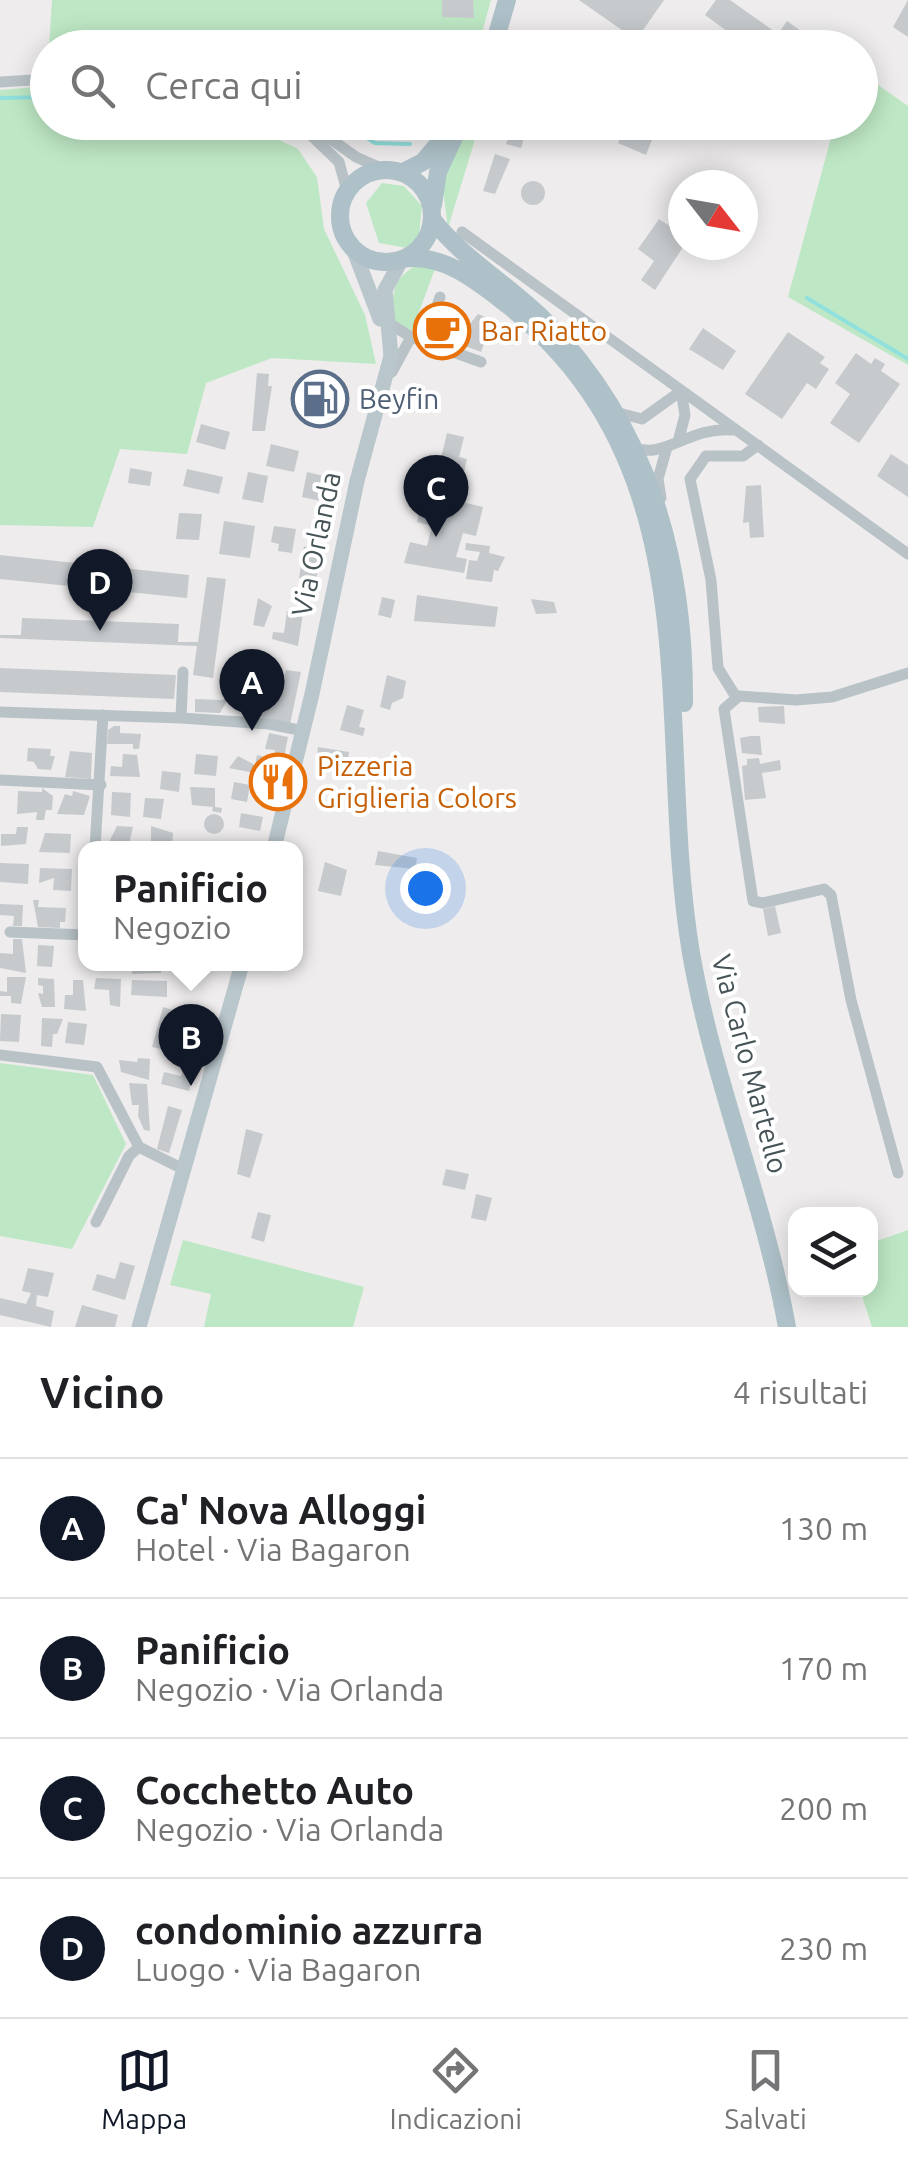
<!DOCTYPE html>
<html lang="it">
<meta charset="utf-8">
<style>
:root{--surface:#fff;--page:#f6f6f6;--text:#202124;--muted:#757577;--line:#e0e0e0;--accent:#111827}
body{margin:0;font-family:Ubuntu,sans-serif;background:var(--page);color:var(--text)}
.controls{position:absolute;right:30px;bottom:30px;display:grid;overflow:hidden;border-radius:20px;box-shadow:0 5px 25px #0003}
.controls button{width:90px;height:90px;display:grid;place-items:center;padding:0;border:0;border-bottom:2px solid var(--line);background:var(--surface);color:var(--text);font:50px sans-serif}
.compass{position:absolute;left:668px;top:170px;width:90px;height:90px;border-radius:50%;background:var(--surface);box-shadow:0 5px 25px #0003;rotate:121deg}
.you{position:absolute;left:425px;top:888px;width:35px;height:35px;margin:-25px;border:8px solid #fff;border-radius:50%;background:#1a73e8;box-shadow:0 0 0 15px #1a73e833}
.badge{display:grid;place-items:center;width:65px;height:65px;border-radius:50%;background:var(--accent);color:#fff;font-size:32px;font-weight:700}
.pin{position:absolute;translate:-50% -82px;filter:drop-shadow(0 2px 5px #0008)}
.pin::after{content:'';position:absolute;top:52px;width:35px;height:30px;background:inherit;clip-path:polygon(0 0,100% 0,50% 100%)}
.popup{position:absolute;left:78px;top:841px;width:225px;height:130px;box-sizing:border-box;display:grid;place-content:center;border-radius:20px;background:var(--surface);filter:drop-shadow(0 2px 8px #0005);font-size:32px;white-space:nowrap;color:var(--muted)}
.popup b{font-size:38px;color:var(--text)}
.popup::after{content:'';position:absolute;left:50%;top:100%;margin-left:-20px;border:20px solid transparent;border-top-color:var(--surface)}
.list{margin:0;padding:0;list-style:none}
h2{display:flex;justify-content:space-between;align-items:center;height:130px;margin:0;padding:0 40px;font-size:42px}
h2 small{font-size:32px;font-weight:400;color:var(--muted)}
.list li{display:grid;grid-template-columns:65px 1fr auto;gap:30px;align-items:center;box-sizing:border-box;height:140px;padding:0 40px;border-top:2px solid var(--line)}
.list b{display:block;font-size:38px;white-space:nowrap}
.list p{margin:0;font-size:32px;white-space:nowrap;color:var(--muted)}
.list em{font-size:32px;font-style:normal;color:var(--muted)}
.icon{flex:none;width:55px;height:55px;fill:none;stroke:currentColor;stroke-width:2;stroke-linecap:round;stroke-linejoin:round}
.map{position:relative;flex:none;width:908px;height:1327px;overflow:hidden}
.search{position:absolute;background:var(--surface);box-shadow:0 5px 25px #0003;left:30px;right:30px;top:30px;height:110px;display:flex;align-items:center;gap:25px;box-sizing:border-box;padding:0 35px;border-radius:55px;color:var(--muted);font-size:38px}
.sheet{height:690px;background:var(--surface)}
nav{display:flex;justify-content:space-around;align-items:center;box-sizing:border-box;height:140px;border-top:2px solid var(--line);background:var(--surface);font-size:28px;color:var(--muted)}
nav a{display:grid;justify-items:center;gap:5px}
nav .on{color:var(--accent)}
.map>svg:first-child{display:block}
</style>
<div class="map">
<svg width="908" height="1327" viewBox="0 0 908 1327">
<rect width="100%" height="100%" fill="#eeecec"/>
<!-- green -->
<path fill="#bee8c5" d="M52 0H491L478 47 49 48Z
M861 73 908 106V365L788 297 835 123 860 122Z
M47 86 48 122 244 123 298 149 317 177 324 229 365 315 376 364 272 358 206 383 187 454 120 449 93 527 0 525V90Z
M468 123H480L448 228 442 183Z
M382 183 404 186 422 206 419 235 407 248 379 243 366 203Z
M415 266H436L412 331 395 323C392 297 390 281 415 266Z
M0 1063 93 1075 126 1144 72 1249 0 1236Z
M908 1230V1327H872L860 1290H870L871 1243Z
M183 1240 364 1287 353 1327H204L211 1294 170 1285Z"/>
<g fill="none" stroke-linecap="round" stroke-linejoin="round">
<!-- stream -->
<path stroke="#90e0de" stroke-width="4" d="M0 98 48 97
M261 122 280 132 283 128
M341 122 375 143 410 144
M807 298 908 359"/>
</g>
<!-- building -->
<path fill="#c6cacd" d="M442 0H473L474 18 442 17Z
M579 0H664L636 40Z
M716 0H730L778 34 787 21 825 48H750L705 15Z
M908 0V37L893 27Z
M514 122H529L521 148 506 144Z
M627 122H659L646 155 618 143Z
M495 154 510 159 495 194 483 191Z
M521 193a12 12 0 1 1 24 0a12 12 0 1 1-24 0Z
M659 219 683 235V247L655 290 641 280 654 261 638 249Z
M478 314 493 320 481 352 436 335 442 318 469 325Z
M703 328 736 351 723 370 689 349Z
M788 332 825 357 820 363 829 369 816 389 807 383 782 419 745 394Z
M856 353 871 364 875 358 885 364 881 371 900 384 859 443 830 423 850 394 835 383Z
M257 373 269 374 268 386H272L265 431H252Z
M312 386 342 395 338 407 326 404 323 416 305 410 299 406 304 390 311 392Z
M201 424 230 432 225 450 196 442Z
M447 433 464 437 459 457 467 459 464 472 451 469 449 478 431 473 434 461 440 462Z
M271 444 299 451 294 472 266 466Z
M891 454 908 465V497L877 476Z
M130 468 152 472 150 486 128 483Z
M187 469 223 477 219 494 183 486Z
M248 472 268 476 263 503 242 499Z
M307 472 332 478 326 502 302 497Z
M761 485 764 537 750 538 749 522 743 523 746 486Z
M424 493 483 507 476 536 463 533 456 557 467 559 464 573 404 563 410 542 427 546 432 526 417 522Z
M179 513 202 514 199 540 176 539Z
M224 521 255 526 250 558 219 554Z
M274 526 296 529 292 553 278 551 279 544 271 542Z
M466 543 490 546 489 553 505 557 498 571 494 570 492 582 466 579 469 560 477 561 480 552 465 550Z
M304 546 320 555 316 581 299 578Z
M0 555 189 575 187 598 0 579Z
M207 577 226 579 213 678 193 675 197 646 0 638V635H21L22 618 179 624 178 642H198Z
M417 595 498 607 495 627 414 621Z
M382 597 395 600 391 618 378 615Z
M258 598 272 606 264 627 253 625Z
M531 599 554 602 557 613 536 614Z
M287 611 303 613 298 646 272 639 273 632 284 633Z
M0 668 176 675 174 699 0 692Z
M286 670 301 672 290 724 251 715 254 699 275 703 280 699Z
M387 675 406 681 403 698 392 703 390 710 380 707Z
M195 699 221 700 228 699 220 713 195 712Z
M347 705 364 710 359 727 365 728 363 736 340 730Z
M784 706 785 724 759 722 758 707Z
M114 726H120V733L141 734 139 749H133V744H107L108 730Z
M269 733 288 737 275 803 257 799 260 783 267 784 270 776 229 768 238 756 255 765 257 755 262 756 260 765 271 767 275 750 265 749Z
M750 736H760L762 755 742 753 740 738Z
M318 747 349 752 348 761 317 756Z
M28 748 51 749 50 756H55L51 770 38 769 34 762 27 761Z
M70 751 92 753 91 779 65 777Z
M123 754 137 755 140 777 110 776 111 766 122 767Z
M196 754 218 756 216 776 194 774Z
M759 758 760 764 780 760 781 770 762 773 766 798 745 800 742 766 747 765V759Z
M162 771 181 773 179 792 160 789Z
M234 782 250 785 247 802 231 799Z
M190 787 215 788V807L222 808 221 813 212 811 213 807 192 805Z
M42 788 53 796 52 810H46L44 820H36L37 812 17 814 18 791 42 792Z
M73 791 90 796 84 815 57 814 65 794 72 796Z
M112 792 131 793 130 817 111 815Z
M145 798 164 799 161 819 143 817Z
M241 813 263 817 260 831 239 827Z
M204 824a10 10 0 1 1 20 0a10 10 0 1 1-20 0Z
M117 826 133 827 128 848H106Z
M151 826 173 833 172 848H151Z
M17 827H28L26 844 1 846V834H16Z
M45 833 71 834 70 853 39 852Z
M378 851 417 858 415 869 375 865Z
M325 862 347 870 341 896 318 891Z
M0 863 29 864 28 884 0 882Z
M40 868 72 869 71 891 53 890 54 878 39 883Z
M33 900H39L38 907 66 908 65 922H60V928L38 927Z
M0 904 23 905 22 926H13L14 916 0 915Z
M775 906 781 933 768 936 763 909Z
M13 939H22L26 973 0 968V953L13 954Z
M38 945 54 946 52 967 37 966Z
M133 964H161V973L132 974Z
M7 977H26L21 1004 11 1003V996H0V991L7 992Z
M38 978 54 979 55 1007H42L38 993 43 994V986L38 985Z
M96 978 121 979 120 1007 110 1005 109 990 94 989Z
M73 980H83L86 1011 64 1009 65 995H73Z
M132 980 167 981V997L131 995Z
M163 1007 176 1011 162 1049 152 1047Z
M1 1014 21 1015 19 1042 0 1041Z
M190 1016 211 1019 205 1041 186 1030Z
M42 1018 63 1019 57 1034H53L52 1047 41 1046Z
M68 1022 87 1024 84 1045 65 1043Z
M187 1042 203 1047 198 1065 182 1061Z
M138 1058 150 1059 149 1080 121 1072 119 1060 137 1062Z
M184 1068 194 1071 189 1091 161 1084 164 1072 181 1076Z
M129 1083 147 1084 150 1131 144 1130 138 1116 139 1105H132Z
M168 1106 182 1110 169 1153 157 1149Z
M246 1129 263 1134 250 1178 237 1174Z
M446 1169 469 1174 465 1190 442 1185Z
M476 1194 492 1198 486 1221 471 1218Z
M258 1212 271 1215 264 1242 251 1238Z
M120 1262 135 1266 125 1300 92 1290 97 1274 115 1279Z
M28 1268 54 1273 48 1297 37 1295 36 1306 54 1311 51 1327 0 1315V1298L26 1304 31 1293 22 1291Z
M82 1305 118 1315 115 1327H75Z"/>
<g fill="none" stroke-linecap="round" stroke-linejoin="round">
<!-- street -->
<path stroke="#b9c3c7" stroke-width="11" d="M0 82 48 79
M297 122 339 162 347 191
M307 122 356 157 383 169
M462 232 908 554
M387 322 411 337 392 372
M411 337 481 362
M425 342 440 297
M615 412 642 419 681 391 685 415 679 438
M633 447C663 461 689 426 733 430
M661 498 658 479 667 447
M736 697 718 668 711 580 690 479 706 456H743L758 445
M0 712 181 718 183 672
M181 718 269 724 304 731
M0 780 101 785
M95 848 103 715
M10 932 86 935
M0 1055 97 1067 139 1147 183 1169
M898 1173 851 1000 831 895 824 889 763 903 753 901 724 709 739 696 796 700 832 697 908 673
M96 1222 129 1156 139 1147"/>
<!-- secondary -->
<path stroke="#b9c6cc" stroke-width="15" d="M353 248 380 319
M274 848 312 694 357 481 391 356 385 290 402 259
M139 1327 242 964"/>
<!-- primary -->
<path stroke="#aec1c8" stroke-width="18" d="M493 48 507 0
M340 216a46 46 0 1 1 92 0a46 46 0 1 1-92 0Z
M403 172 423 162 449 131
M433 205 438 172 461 122
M432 219C464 260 509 285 545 321 648 427 685 558 684 703
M402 259C443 252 478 282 509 306 718 474 653 725 691 953 713 1081 764 1200 787 1327"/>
</g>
<!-- icons -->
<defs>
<g id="cafe-ring" transform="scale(2.875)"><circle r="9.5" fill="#fff" stroke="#e8710a" stroke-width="1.5"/><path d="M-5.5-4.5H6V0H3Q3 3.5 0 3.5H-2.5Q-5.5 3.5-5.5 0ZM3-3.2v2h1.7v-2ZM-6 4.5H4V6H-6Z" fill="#e8710a"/></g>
<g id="fuel-ring" transform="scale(2.875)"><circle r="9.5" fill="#fff" stroke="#5c6f8a" stroke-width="1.5"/><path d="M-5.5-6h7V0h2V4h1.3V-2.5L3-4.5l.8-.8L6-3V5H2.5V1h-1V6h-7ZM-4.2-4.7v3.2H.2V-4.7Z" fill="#5c6f8a"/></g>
<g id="restaurant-ring" transform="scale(2.875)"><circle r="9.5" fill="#fff" stroke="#e8710a" stroke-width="1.5"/><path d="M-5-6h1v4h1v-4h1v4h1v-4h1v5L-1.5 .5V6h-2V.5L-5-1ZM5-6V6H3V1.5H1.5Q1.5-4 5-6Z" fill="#e8710a"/></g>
</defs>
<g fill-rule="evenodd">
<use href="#cafe-ring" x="442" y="331"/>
<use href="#fuel-ring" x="320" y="399"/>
<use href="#restaurant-ring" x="278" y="782"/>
</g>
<g text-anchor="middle" stroke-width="8" stroke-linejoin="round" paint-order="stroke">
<!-- food labels -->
<g font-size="28" fill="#c56008" stroke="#fff" text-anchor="start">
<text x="481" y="341">Bar Riatto</text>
<text x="317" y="776">Pizzeria<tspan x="317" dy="32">Griglieria Colors</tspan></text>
</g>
<!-- service labels -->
<g font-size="28" fill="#4e5e75" stroke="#fff" text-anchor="start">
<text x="359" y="409">Beyfin</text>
</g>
<!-- street labels -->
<g font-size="28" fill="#465357" stroke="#fff">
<text transform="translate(316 544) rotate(-78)" y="10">Via Orlanda</text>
<text transform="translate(750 1064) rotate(75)" y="10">Via Carlo Martello</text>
</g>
</g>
</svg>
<div class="controls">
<button><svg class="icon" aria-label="layers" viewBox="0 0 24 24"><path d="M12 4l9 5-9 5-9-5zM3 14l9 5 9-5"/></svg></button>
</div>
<svg class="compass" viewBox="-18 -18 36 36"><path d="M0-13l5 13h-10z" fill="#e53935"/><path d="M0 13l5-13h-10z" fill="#757577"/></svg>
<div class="you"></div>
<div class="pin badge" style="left:252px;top:731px">A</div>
<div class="pin badge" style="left:191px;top:1086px">B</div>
<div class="popup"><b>Panificio</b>Negozio</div>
<div class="pin badge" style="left:436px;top:537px">C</div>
<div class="pin badge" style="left:100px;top:631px">D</div>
<div class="search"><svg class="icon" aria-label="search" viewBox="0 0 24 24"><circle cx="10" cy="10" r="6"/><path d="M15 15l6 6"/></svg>Cerca qui</div>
</div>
<section class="sheet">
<h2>Vicino<small>4 risultati</small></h2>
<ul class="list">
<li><span class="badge">A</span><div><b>Ca' Nova Alloggi</b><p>Hotel · Via Bagaron</p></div><em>130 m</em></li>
<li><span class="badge">B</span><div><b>Panificio</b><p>Negozio · Via Orlanda</p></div><em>170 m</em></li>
<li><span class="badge">C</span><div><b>Cocchetto Auto</b><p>Negozio · Via Orlanda</p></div><em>200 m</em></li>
<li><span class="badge">D</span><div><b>condominio azzurra</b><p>Luogo · Via Bagaron</p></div><em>230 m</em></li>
</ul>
</section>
<nav>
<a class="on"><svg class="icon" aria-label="map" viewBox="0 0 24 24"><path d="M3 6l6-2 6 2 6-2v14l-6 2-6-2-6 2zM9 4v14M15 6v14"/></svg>Mappa</a>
<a><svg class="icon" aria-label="directions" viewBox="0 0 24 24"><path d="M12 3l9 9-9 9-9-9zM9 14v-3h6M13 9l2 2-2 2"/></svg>Indicazioni</a>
<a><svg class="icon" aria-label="saved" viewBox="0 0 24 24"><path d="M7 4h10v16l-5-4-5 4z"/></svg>Salvati</a>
</nav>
